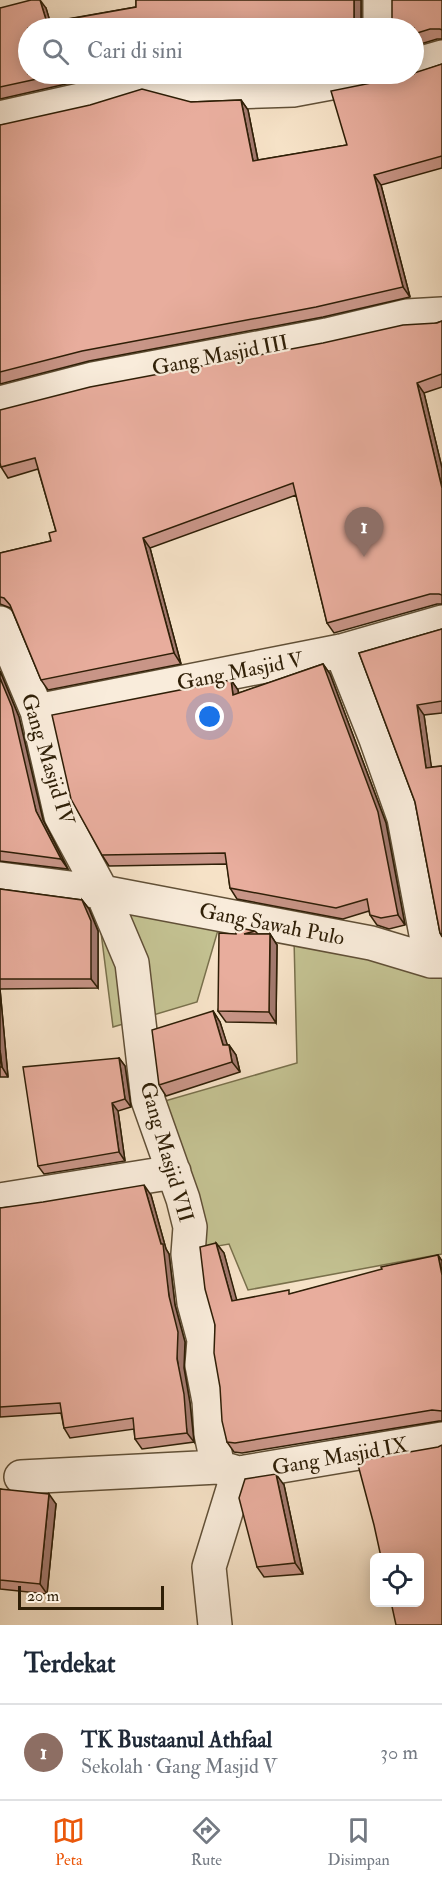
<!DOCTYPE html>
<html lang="id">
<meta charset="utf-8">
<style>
:root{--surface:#fff;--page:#f6f6f7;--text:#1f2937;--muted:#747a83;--line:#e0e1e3;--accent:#ea580c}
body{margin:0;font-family:"IM FELL Double Pica",serif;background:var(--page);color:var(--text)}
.controls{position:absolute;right:18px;bottom:18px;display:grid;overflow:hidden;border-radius:9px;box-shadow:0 3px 15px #0003}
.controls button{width:54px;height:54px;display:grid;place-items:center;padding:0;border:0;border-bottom:2px solid var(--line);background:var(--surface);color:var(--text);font:30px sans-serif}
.scale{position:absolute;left:18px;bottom:15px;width:146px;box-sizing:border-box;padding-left:6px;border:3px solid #2f1f07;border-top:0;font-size:16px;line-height:21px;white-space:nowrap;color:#2f1f07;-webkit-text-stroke:4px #f9ecdb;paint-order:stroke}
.you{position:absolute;left:210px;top:717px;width:21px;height:21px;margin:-15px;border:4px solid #fff;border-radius:50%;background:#1a73e8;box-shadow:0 0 0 9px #1a73e833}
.badge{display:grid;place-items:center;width:39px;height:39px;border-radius:50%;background:var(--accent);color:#fff;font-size:20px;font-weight:700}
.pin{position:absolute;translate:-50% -50px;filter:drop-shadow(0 2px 3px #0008)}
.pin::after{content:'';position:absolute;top:32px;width:21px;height:18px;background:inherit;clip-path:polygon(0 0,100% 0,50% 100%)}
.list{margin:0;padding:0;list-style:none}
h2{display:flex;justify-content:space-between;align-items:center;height:78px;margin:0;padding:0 24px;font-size:26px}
h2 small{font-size:20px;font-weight:400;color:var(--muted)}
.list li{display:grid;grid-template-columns:39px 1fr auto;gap:18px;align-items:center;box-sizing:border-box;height:96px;padding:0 24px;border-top:2px solid var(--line)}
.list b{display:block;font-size:22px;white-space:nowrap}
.list p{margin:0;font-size:20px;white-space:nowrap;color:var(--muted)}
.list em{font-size:20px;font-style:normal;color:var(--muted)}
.icon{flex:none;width:33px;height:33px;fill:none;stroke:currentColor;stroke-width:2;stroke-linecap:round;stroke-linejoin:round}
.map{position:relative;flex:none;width:442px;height:1625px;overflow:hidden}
.search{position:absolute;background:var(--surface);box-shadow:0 3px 15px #0003;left:18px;right:18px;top:18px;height:66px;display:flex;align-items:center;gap:15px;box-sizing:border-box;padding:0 21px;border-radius:33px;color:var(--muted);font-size:22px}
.sheet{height:174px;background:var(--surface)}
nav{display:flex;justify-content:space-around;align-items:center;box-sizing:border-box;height:84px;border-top:2px solid var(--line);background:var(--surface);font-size:16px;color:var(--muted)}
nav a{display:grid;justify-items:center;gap:3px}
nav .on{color:var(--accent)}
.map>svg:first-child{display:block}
</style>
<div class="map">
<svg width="442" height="1625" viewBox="0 0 442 1625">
<rect width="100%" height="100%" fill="#f6e2c7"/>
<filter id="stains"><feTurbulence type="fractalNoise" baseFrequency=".00333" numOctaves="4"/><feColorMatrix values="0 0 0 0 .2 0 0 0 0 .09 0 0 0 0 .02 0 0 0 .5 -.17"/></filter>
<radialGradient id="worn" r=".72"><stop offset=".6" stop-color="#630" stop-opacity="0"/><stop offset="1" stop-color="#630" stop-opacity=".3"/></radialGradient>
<!-- green -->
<path fill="#c3c191" stroke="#79704c" stroke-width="1.5" d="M95 885 442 970V1254L248 1290 229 1244 195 1250 151 1105 297 1063 294 939 218 930 197 1002 113 1027Z"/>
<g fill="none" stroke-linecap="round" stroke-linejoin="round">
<!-- minor casing -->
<g stroke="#615037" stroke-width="36">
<path id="minor" d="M380 0V28
M414 65 442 57
M0 118 93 97 114 89 149 80 198 93 293 90 379 74
M0 403 93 379 327 335 407 316 442 314
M0 623 37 711 61 816 102 892 132 963 148 1100 183 1199 190 1227 188 1254 194 1303 204 1340 202 1365 209 1401 211 1434 218 1467 238 1473 245 1472 442 1439
M341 651 376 739 404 818 431 961
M37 711 341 651 442 622
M0 879 102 892 371 943 431 961H442
M0 1200 174 1172
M21 1477 218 1467
M215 1625 209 1567 238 1473"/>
</g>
<!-- minor -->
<use href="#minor" stroke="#f9ecdb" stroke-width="33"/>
</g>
<!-- wall -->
<path fill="#c89587" stroke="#2f1f07" stroke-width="1.5" d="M136 0H361V28H28V74H102L88 79 0 99V8H46L50 22 136 7Z
M442 0V39H437L414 46V28Z
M442 64V168L381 185 410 297 323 317 89 361 0 384V125L191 102 241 100 248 110 258 160 347 145 376 82 414 74Z
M442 321V387L424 393 442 468V604H437L334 633 327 623 296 495 150 548 181 664 48 690 41 680 11 608 0 604V553L51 541 56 531 38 469 8 478 1 467Z
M442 629V713L424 715 431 767 442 766V937L440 933 415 802 359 653Z
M323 664 330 674 386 823 405 925 389 929 377 925 370 915 369 911 343 919 237 899 230 888 227 864 109 866 102 855 231 680 238 690 239 693Z
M0 671 19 717 43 820 68 869 0 861Z
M0 889 82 900 89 909 98 931V988L0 989 8 1077H0Z
M255 931 258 934H270L277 945 276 1023 226 1022 218 1011 236 934Z
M213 1011 220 1022 227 1045H229L236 1055 240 1072 166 1096 159 1085Z
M119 1058 125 1066 131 1107 118 1111 125 1161 44 1174 38 1166Z
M151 1195 166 1249 169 1254 175 1305 185 1342 184 1368 190 1403 194 1442 142 1449 135 1439 134 1429 70 1438 64 1428 61 1413 0 1417V1208Z
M216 1243 224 1253 236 1300 291 1294 438 1255 442 1261V1421H439L242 1453 234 1452 227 1442 215 1325Z
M284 1485 303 1574 264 1577 257 1567Z
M0 1489 56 1504 47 1594 0 1589Z"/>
<!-- shaded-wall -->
<path fill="#a2796e" stroke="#2f1f07" stroke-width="1.5" d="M40 0 46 8 52 28 47 23Z
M354 0H361V28H358L356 27 354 18Z
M241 100 248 110 260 171 253 161Z
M374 175 381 185 410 297 403 287Z
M417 383 424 393 442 468V488Z
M143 538 150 548 181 664 174 653Z
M323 664 330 674 386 823 405 925 398 915Z
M0 671 19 717 43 820 68 869 61 859 36 811 0 678Z
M231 680 238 690 240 705 233 695Z
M417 705 424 715 433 778 426 768Z
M82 900 89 909 98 931V988L91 979Z
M270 934 277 945 276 1023 269 1012Z
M0 989 8 1077 2 1067 0 1050Z
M213 1011 220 1022 231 1056 223 1045Z
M229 1045 236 1055 240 1072 232 1062Z
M119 1058 125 1066 131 1107 125 1099Z
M112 1103 118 1111 125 1161 119 1152Z
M144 1185 151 1195 166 1249 169 1254 175 1305 185 1342 184 1368 190 1403 194 1442 187 1433 169 1296 161 1244Z
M216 1243 224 1253 240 1312 232 1301Z
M438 1255 442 1261V1275Z
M276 1474 284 1485 303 1574 295 1563Z
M49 1494 56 1504 47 1594 40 1584Z"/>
<!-- building -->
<path fill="#e8ad9d" stroke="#2f1f07" stroke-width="1.5" d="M31 0H40L47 23 136 7V0H354V18L356 27 358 28H28V74H60L0 87V8Z
M392 0H442V30L440 29H430L414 34V28H388L392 18Z
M442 64V156L374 175 403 287 316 307 82 351 0 372V125L90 105 142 89 191 102 241 100 253 161 347 145 331 91 376 82 385 78 387 74H414V73Z
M442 321V374L417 383 442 488V595L439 594H430L327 623 293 483 143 538 174 653 41 680 10 605 4 598 0 597V553L51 541 49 533 56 531 35 458 1 467 0 463V410L90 387 323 343 403 325 437 323Z
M442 629V701L417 705 426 768 442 766V935L440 933 415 802 359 653Z
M323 664 378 812 398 915 381 918 370 915 367 899 336 908 230 888 225 853 102 855 71 799 52 715 231 680 233 695Z
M0 678 12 707 36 811 61 859 0 851Z
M0 889 82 900 91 921V979H0Z
M235 927 255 931 244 934H270L269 1012 218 1011 219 933 236 934Z
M213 1011 223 1045H229L232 1062 159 1085 152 1030Z
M0 1050 2 1067H0Z
M119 1058 125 1099 112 1103 119 1152 38 1166 23 1067Z
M144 1185 161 1244H163L169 1296 178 1332 177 1359 184 1394 187 1433 135 1439 133 1418 64 1428 60 1403 0 1407V1208L43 1202Z
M216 1243 232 1301 289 1290V1294L382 1269 381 1267 438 1255 442 1275V1411L432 1410 235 1443 227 1442 222 1421 220 1387 214 1353 215 1325 205 1289 200 1247Z
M442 1445V1625H396L391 1602H420V1557H381L374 1525 357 1461 438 1447Z
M276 1474 295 1563 257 1567 239 1498 245 1479Z
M0 1489 49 1494 40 1584 0 1580Z"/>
<g text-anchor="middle" stroke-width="4.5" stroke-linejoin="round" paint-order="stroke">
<!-- street labels -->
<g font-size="21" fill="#2f1f07" stroke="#f9ecdb">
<text transform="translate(220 355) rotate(-11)" y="7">Gang Masjid III</text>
<text transform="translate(240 671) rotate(-11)" y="7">Gang Masjid V</text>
<text transform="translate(48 759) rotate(73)" y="7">Gang Masjid IV</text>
<text transform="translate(272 924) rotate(11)" y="7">Gang Sawah Pulo</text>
<text transform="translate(167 1152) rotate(74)" y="7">Gang Masjid VII</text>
<text transform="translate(340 1456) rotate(-10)" y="7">Gang Masjid IX</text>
</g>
</g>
<rect width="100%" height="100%" filter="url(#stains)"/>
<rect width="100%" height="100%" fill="url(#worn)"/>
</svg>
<div class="controls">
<button><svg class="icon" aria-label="locate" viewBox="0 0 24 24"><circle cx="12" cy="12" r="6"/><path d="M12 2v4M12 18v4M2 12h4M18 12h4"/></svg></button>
</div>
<div class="scale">20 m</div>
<div class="you"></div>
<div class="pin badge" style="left:364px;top:557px;background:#8d6e63">1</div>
<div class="search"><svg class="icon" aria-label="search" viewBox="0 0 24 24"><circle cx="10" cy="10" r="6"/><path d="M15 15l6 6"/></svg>Cari di sini</div>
</div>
<section class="sheet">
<h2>Terdekat<small></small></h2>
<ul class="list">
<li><span class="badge" style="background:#8d6e63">1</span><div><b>TK Bustaanul Athfaal</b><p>Sekolah · Gang Masjid V</p></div><em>30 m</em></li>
</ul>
</section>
<nav>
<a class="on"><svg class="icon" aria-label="map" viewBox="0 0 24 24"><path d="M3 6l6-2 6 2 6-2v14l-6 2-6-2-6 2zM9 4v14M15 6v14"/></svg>Peta</a>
<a><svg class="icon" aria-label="directions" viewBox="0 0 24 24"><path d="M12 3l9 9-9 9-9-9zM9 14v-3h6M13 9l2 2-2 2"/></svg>Rute</a>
<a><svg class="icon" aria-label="saved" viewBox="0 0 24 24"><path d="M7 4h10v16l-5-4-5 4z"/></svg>Disimpan</a>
</nav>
